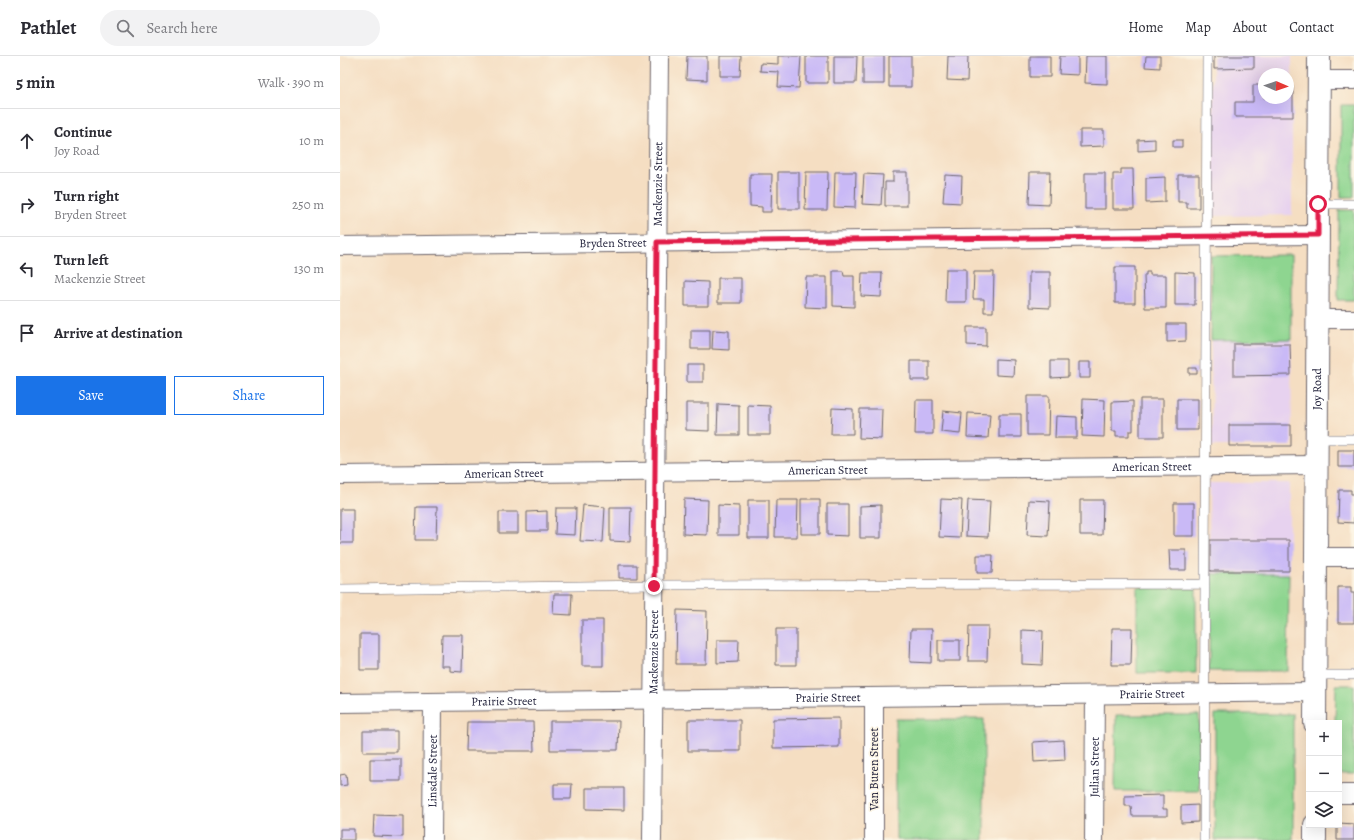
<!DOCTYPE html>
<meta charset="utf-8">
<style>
:root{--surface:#fff;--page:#f2f2f3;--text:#2b2b33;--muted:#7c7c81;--line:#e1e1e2;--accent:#1a73e8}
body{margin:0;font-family:Alegreya,serif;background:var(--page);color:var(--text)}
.controls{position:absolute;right:12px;bottom:12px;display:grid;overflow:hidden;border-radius:0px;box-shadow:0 4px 16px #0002}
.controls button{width:36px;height:36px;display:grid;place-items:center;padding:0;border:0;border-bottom:1px solid var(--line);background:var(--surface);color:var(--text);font:20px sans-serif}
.compass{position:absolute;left:918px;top:12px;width:36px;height:36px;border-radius:50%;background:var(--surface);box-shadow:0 4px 16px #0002;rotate:92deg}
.stop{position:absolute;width:12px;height:12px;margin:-9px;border:3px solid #e11d48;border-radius:50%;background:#fff}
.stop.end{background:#e11d48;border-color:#fff;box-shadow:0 1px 4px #0008}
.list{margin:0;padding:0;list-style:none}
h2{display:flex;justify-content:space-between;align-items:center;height:52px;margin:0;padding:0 16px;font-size:17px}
h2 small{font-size:13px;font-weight:400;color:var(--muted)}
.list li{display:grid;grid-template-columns:26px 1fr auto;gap:12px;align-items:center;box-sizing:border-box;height:64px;padding:0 16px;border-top:1px solid var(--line)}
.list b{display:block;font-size:15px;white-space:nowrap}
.list p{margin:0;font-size:13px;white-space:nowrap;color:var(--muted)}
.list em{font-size:13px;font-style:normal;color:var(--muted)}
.actions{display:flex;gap:8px;padding:12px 16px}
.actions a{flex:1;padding:9px 0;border:1px solid var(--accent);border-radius:0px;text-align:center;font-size:14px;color:var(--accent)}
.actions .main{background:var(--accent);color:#fff}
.icon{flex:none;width:22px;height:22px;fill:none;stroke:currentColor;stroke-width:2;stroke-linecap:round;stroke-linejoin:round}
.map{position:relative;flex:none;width:1014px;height:784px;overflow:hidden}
header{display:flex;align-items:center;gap:24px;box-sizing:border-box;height:56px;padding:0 20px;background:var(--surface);border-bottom:1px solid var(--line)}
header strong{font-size:19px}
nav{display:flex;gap:22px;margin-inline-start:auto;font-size:14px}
.search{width:280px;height:36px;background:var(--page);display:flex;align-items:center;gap:10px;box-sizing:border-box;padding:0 14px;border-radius:22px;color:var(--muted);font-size:15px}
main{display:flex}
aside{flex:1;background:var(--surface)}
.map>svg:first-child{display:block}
</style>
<header>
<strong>Pathlet</strong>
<div class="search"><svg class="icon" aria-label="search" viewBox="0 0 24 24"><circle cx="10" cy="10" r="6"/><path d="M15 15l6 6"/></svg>Search here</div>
<nav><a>Home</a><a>Map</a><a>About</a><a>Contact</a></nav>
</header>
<main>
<aside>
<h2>5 min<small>Walk · 390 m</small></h2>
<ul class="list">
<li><svg class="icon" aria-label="ahead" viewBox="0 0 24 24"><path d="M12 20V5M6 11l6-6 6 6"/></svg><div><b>Continue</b><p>Joy Road</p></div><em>10 m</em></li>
<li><svg class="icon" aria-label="right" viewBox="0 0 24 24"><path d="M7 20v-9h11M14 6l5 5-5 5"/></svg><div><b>Turn right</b><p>Bryden Street</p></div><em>250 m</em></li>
<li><svg class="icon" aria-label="left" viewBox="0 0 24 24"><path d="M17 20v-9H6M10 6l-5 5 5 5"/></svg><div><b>Turn left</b><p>Mackenzie Street</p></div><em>130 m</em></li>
<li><svg class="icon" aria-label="arrive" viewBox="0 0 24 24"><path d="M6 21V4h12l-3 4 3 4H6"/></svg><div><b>Arrive at destination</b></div></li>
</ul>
<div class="actions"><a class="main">Save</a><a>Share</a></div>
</aside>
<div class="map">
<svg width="1014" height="784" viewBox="0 0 1014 784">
<rect width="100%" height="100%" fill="#fcf5e5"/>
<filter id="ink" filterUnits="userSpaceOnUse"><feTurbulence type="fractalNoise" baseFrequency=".025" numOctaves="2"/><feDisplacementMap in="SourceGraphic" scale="8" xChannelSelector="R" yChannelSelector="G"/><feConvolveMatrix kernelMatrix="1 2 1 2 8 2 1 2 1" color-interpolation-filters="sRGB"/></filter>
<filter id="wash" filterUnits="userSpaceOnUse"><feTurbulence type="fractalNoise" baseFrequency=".012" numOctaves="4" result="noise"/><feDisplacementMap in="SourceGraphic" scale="16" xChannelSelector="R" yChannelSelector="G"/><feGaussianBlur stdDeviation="0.9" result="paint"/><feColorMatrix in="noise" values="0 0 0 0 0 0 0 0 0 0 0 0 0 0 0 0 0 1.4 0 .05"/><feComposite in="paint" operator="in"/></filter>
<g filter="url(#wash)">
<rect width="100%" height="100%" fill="#f5dec2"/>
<!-- built -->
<path fill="#e7d2ef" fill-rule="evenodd" d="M873 0H952V159L873 160ZM924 18H948V42H924Z
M951 283 952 390H872L871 284Z
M869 427H949V518H870Z"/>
<!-- green -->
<path fill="#8ed590" stroke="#587c66" d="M1001 49H1014V141H1001Z
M999 154H1014V244H998Z
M951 199V283L871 284V200Z
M870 518H949L948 615H869Z
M797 531 856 532V617H797Z
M996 629H1014V718H999V667H995Z
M875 658H953V784H875Z
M776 659H859V735H775Z
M556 663H644V784H556Z"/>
<g id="blocks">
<!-- building -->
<path fill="#c9b9f6" d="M347 0H367V24L346 23Z
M380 0H401L400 20H380Z
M438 0H461L459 32 438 31 439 16 420 15 421 7 438 8Z
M466 0H488V27H466Z
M494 0H517L516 27H494Z
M523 0H544V28H523Z
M549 0H571V31H549Z
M608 0H628L627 25 607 24Z
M690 0H710V21H690Z
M720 0H738V19L719 18Z
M746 0H767V28L745 27Z
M806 0H820V12L805 11Z
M874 0H914V12L874 13Z
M913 29H924V42H948V30H953V61H895V46H913Z
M740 74H764V90L740 91Z
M815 83V94L798 95V84Z
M833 84H842V91H833Z
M781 113H793L794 153H773V118H781Z
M438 116H459V153H438Z
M466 116H488L487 154H465Z
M495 116H516L515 152 494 151Z
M553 116H567V150H545V126H553Z
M690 116H710L709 149 689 148Z
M745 117H765V153H745Z
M410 118H432L431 156H422V151L410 150Z
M524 118 543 119 541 149 522 148Z
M605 119 622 120 621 147 603 146Z
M838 119H859V152H847V146H838Z
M825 121V146L806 147V122Z
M775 211H795V247H775Z
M606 213H626V246H605Z
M493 215H503L504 220H514V251L493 250Z
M634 216H654L653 256H644V243H633Z
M689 216H710V252L689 251Z
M806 216H810V219H826V252H805L804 219H806Z
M835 216 855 217V249H835Z
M522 217H542L541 241 521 240Z
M466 221H487V252L465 251Z
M378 222H401V247H378Z
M345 225 368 226V250H345Z
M827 268H846V285L827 286Z
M627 271H646V290L627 289Z
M351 274H370V293H351Z
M373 274 389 275V294L372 293Z
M894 288H950L951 319 894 320Z
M656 303 674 304 673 320 656 319Z
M571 305H589V324H571Z
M711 305H728V321L711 322Z
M739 306H750V322H739Z
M347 309H363V326H347Z
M849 312H857V318H849Z
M687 340H709L708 379H687Z
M743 343 765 344 764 381 742 380Z
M800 343H823V381H800Z
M837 343H858V374H837Z
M576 344H593V378H575Z
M793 345V375H789V380H776V375H772V346Z
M346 347H369V375L346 374Z
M378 348 399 349V379H377Z
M408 349 430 350V379H408Z
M492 352 513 353V378H491Z
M520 353H542L541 383 519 382Z
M603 355 622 357 620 378 601 376Z
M628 357 650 358 648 382 627 381Z
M659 358H681V381H659Z
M716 360 737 361V382H715Z
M889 369H951V390H889Z
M998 394H1014V411H998Z
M999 434H1011V438H1014V467L998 466Z
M344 443 368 444 367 479 343 478Z
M461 443H480V478H461Z
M601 443 622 444 620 482 599 481Z
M408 444H429V482H408Z
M436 444H458L457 481H435Z
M628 444 650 445 648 481 626 480Z
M689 444 710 445 708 480 687 479Z
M740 444H763L762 479H740Z
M834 447H854V480H834Z
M487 448H508V480L487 479Z
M243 449 265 451 263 486 240 485Z
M378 449 399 450V479H378Z
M541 449V482H520V450Z
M76 451H97L96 484H75Z
M270 451H291L290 486 270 485Z
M216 452H236L235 479 215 478Z
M0 453H13V487H0Z
M207 455V475H187V456Z
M159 456H178V477H159Z
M870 484H949V515H870Z
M829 494H846V514H830Z
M637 499H653L652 517H637Z
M279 509H297V522H279Z
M998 531H1011V537H1014V567H998Z
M214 538H232L231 559 213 558Z
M337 554 367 555 366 608H336Z
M242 564H263V610H242Z
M629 570H648L647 605H628Z
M772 572H792L791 609H771Z
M436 573H456V609H436Z
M571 573H592L591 607 570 606Z
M682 574 703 575 702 609 682 608Z
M20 578H39V614H20Z
M102 579H123L122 616 110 615V610H101Z
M377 584H399L398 606 377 607Z
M598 584H620V605H598Z
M499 662V691L433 692V663Z
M348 664H400V695H348Z
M210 665H279L278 694H210Z
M127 666H193L194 695H126Z
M23 675H57V696H23Z
M724 684 725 704 694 706 693 686Z
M30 703H61V725H30Z
M6 718 7 729 0 730V719Z
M214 728H232L231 743H214Z
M246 732H284V754L246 753Z
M823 739V753H827V760H792L791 750H785V740Z
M858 749V766L841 767V750Z
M34 759 63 760V781L33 780Z
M999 767 1014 768V784H997V769H999Z
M0 773H14V784H0Z"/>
</g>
</g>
<g filter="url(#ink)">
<use href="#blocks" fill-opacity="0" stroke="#6c646a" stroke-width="1"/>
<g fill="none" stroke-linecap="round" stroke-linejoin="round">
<!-- service casing -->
<g stroke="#6c646a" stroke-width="10">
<path id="service" d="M978 148H1014
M977 383H1014
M0 533 314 529 865 528
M976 619H1014
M864 784 867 0"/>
</g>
<!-- minor casing -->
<g stroke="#6c646a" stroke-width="20">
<g id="minor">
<path d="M979 24H1014"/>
<path id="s1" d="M0 190 978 179"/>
<path d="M977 263H1014"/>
<path id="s2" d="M0 419 977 409"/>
<path d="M976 501H1014"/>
<path id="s3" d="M0 647 975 636"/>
<path d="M999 738H1014"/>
<path id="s4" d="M92 784 93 646"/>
<path id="s5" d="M312 784 319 0"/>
<path d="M534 784V641"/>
<path id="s6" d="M754 784 755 639"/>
</g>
</g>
<!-- tertiary casing -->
<g stroke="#6c646a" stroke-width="24">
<g id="tertiary">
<path id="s7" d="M975 667 979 0"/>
<path d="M975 784V769"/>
</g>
</g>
<!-- service -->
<use href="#service" stroke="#fff" stroke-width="9"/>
<!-- minor -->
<use href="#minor" stroke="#fff" stroke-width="18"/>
<!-- tertiary -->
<use href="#tertiary" stroke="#fff" stroke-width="22"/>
</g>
</g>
<g fill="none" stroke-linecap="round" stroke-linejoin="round" filter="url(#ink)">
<!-- route -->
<path stroke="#e11d48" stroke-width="5" d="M314 530 317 186 978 179V148"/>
</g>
<g text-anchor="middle" stroke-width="3" stroke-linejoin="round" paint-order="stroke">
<!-- street labels -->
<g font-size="12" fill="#22223b" stroke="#fcf5e5">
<text dy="4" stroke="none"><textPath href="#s5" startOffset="656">Mackenzie Street</textPath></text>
<text dy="4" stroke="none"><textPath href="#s1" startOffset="273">Bryden Street</textPath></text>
<text dy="4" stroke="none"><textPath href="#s7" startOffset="334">Joy Road</textPath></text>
<text dy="4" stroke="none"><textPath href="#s2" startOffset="812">American Street</textPath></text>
<text dy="4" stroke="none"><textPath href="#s2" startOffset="488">American Street</textPath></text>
<text dy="4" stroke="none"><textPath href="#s2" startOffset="164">American Street</textPath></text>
<text dy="4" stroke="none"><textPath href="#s5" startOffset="188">Mackenzie Street</textPath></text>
<text dy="4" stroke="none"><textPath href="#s3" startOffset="812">Prairie Street</textPath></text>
<text dy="4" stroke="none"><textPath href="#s3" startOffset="488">Prairie Street</textPath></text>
<text dy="4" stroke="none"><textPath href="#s3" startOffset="164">Prairie Street</textPath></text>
<text dy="4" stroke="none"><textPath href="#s6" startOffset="73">Julian Street</textPath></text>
<text transform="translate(534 713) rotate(-90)" y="4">Van Buren Street</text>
<text dy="4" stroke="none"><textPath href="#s4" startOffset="69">Linsdale Street</textPath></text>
</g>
</g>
</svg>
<div class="controls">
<button>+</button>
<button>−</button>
<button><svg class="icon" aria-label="layers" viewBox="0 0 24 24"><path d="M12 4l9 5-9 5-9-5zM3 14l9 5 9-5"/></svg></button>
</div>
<svg class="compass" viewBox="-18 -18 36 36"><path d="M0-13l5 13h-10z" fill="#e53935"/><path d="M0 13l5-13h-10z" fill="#7c7c81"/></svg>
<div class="stop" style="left:978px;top:148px"></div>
<div class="stop end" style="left:314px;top:530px"></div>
</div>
</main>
